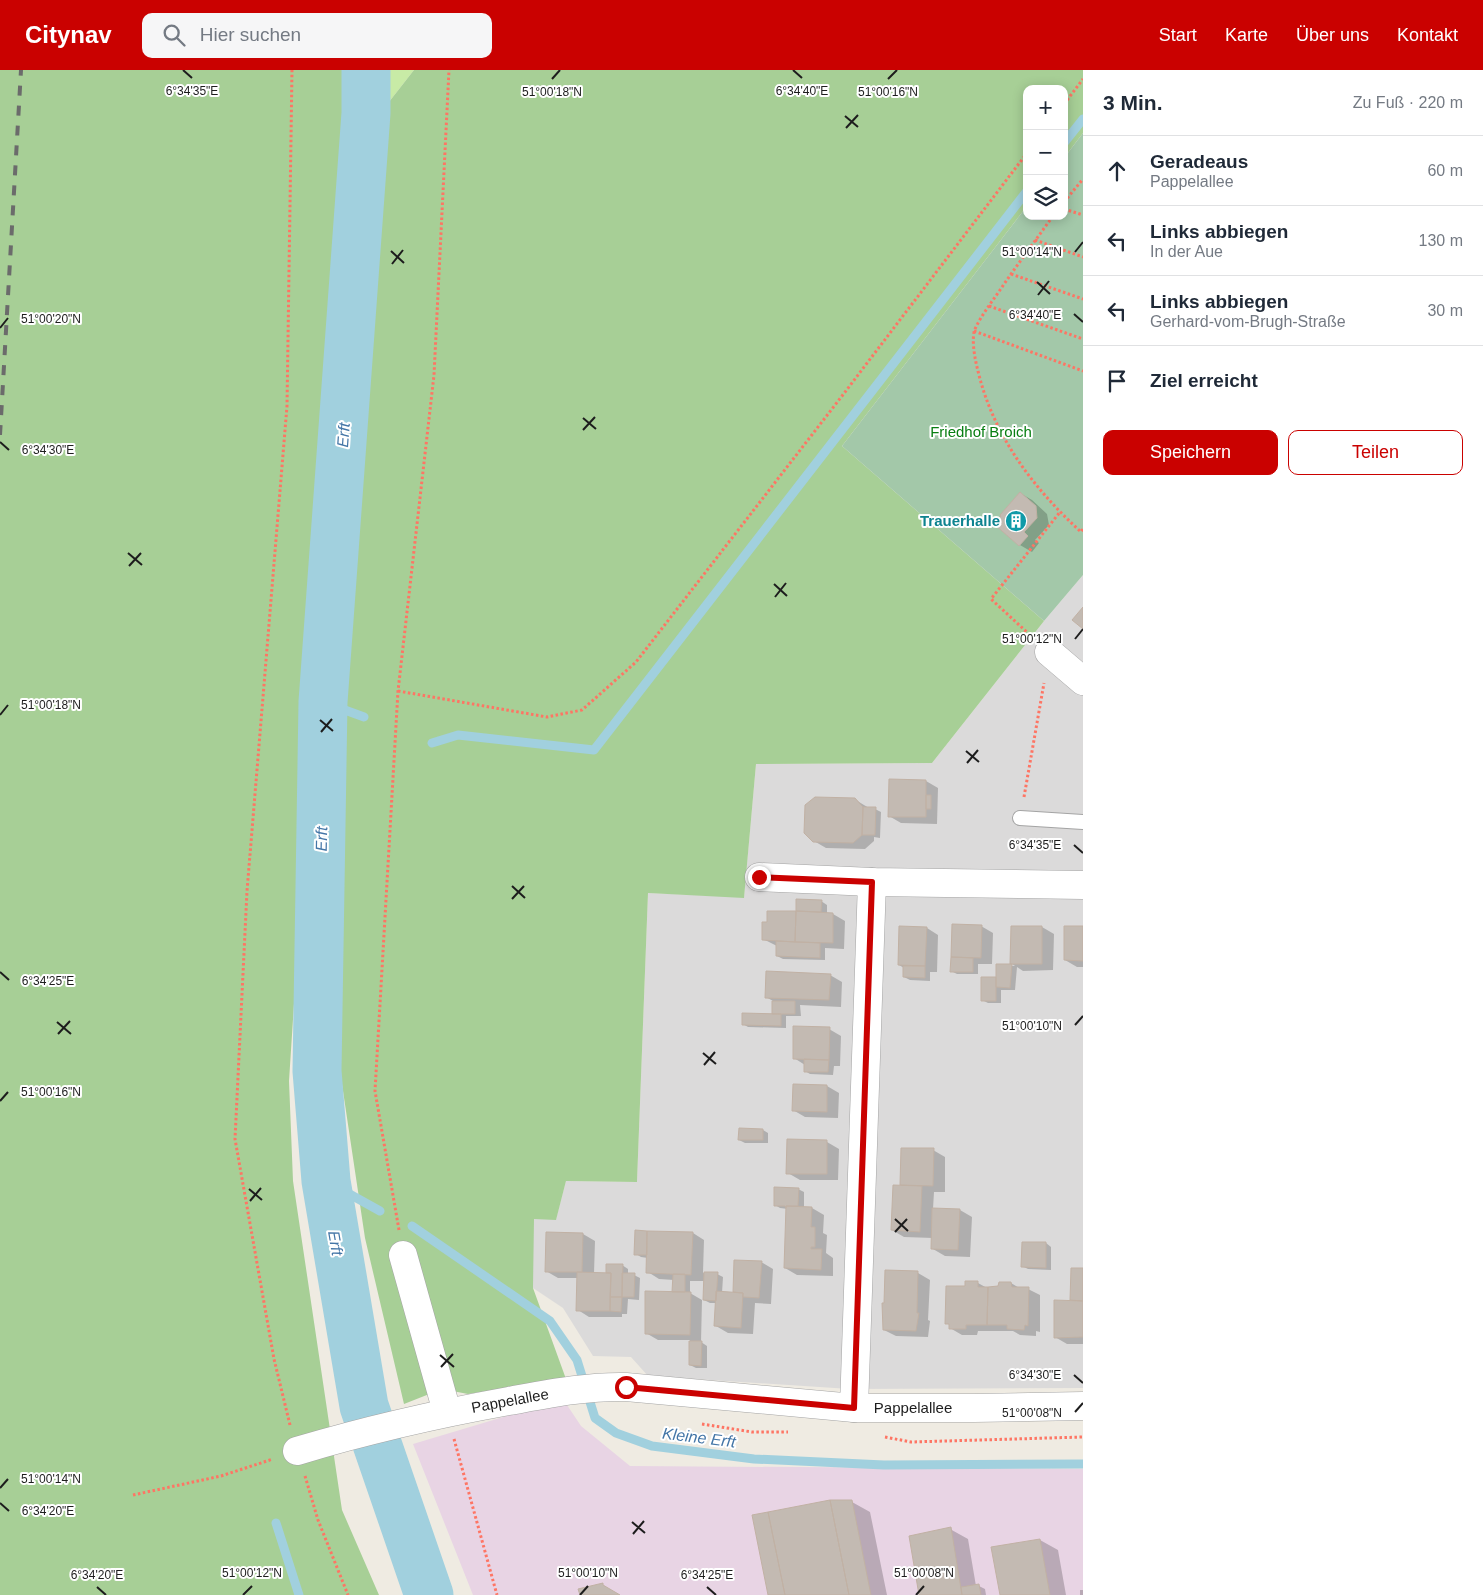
<!DOCTYPE html>
<html lang="de">
<meta charset="utf-8">
<style>
:root{--surface:#fff;--page:#f6f6f7;--text:#1f2937;--muted:#747a83;--line:#e0e1e3;--accent:#ca0100}
body{margin:0;font-family:Arial,sans-serif;background:var(--page);color:var(--text)}
.controls{position:absolute;right:15px;top:15px;display:grid;overflow:hidden;border-radius:10px;box-shadow:0 2px 12px #0003}
.controls button{width:45px;height:45px;display:grid;place-items:center;padding:0;border:0;border-bottom:1px solid var(--line);background:var(--surface);color:var(--text);font:25px sans-serif}
.stop{position:absolute;width:15px;height:15px;margin:-11px;border:4px solid #ca0100;border-radius:50%;background:#fff}
.stop.end{background:#ca0100;border-color:#fff;box-shadow:0 1px 5px #0008}
.list{margin:0;padding:0;list-style:none}
h2{display:flex;justify-content:space-between;align-items:center;height:65px;margin:0;padding:0 20px;font-size:21px}
h2 small{font-size:16px;font-weight:400;color:var(--muted)}
.list li{display:grid;grid-template-columns:32px 1fr auto;gap:15px;align-items:center;box-sizing:border-box;height:70px;padding:0 20px;border-top:1px solid var(--line)}
.list b{display:block;font-size:19px;white-space:nowrap}
.list p{margin:0;font-size:16px;white-space:nowrap;color:var(--muted)}
.list em{font-size:16px;font-style:normal;color:var(--muted)}
.actions{display:flex;gap:10px;padding:15px 20px}
.actions a{flex:1;padding:11px 0;border:1px solid var(--accent);border-radius:10px;text-align:center;font-size:18px;color:var(--accent)}
.actions .main{background:var(--accent);color:#fff}
.icon{flex:none;width:28px;height:28px;fill:none;stroke:currentColor;stroke-width:2;stroke-linecap:round;stroke-linejoin:round}
.map{position:relative;flex:none;width:1083px;height:1525px;overflow:hidden}
header{display:flex;align-items:center;gap:30px;box-sizing:border-box;height:70px;padding:0 25px;background:var(--accent);color:#fff}
header strong{font-size:24px}
nav{display:flex;gap:28px;margin-inline-start:auto;font-size:18px}
.search{width:350px;height:45px;background:var(--page);display:flex;align-items:center;gap:12px;box-sizing:border-box;padding:0 18px;border-radius:10px;color:var(--muted);font-size:19px}
main{display:flex}
aside{flex:1;background:var(--surface)}
.map>svg:first-child{display:block}
</style>
<header>
<strong>Citynav</strong>
<div class="search"><svg class="icon" aria-label="search" viewBox="0 0 24 24"><circle cx="10" cy="10" r="6"/><path d="M15 15l6 6"/></svg>Hier suchen</div>
<nav><a>Start</a><a>Karte</a><a>Über uns</a><a>Kontakt</a></nav>
</header>
<main>
<div class="map">
<svg width="1083" height="1525" viewBox="0 0 1083 1525">
<rect width="100%" height="100%" fill="#efebe2"/>
<!-- residential -->
<path fill="#dbdada" d="M1083 505V1318L850 1319 648 1306 631 1287 593 1286 563 1238 533 1218V1149H556L566 1111 637 1112 648 823 744 827 756 694 932 693 1044 551Z"/>
<!-- industrial -->
<path fill="#e8d4e4" d="M563 1329 581 1356 630 1396 1083 1399V1525H473L413 1374Z"/>
<!-- grass -->
<path fill="#c8eba6" d="M378 0H414L378 46Z"/>
<!-- forest -->
<path fill="#a7cf96" d="M0 0H351L352 37 289 1011 293 1111 342 1440 379 1525H0Z
M414 0H1083V63L1064 88V19H1027V136L842 376 1044 551 932 693 756 694 744 828 648 823 637 1112 566 1111 556 1150 534 1149 533 1218 566 1309 468 1324 442 1319 404 1334 365 1168 340 1001 332 611 345 441 356 354 378 46Z"/>
<!-- cemetery -->
<path fill="#a3c8a9" d="M1083 63V505L1044 551 842 376 1027 136V146H1064V88Z"/>
<!-- shadow -->
<path fill="#0003" d="M1020 423 1032 430 1047 444 1049 455 1035 470 1039 473 1032 482 1020 475 996 454Z
M926 711 938 718 937 754 901 753 889 746Z
M854 729 869 738 875 739 881 742 880 768 874 767V771L865 779 826 778 814 771Z
M821 831 827 835V844H833L845 851 844 879 825 878V890L783 889 777 886V876L763 869 801 843 797 841Z
M953 855 981 856 993 863 992 894H978V904H957L951 901Z
M1012 857H1042L1054 864 1053 900 1023 901 1017 897 1015 920H1001V933H988L982 930 997 908 998 895 1015 896 1012 894Z
M1066 857H1083V897H1077L1065 890Z
M927 858 938 865 937 902H930V911L910 910 904 907V898L899 895Z
M830 905 842 912 841 937 800 935 801 946H786V958L748 957 743 954 773 945V931L766 927Z
M829 959 841 966 840 996H834L833 1005 810 1004 805 1001V995L794 988Z
M794 1015 827 1016 839 1023 838 1048 805 1047 793 1040Z
M763 1060 768 1063V1073H745L739 1070Z
M827 1072 839 1079 838 1110H800L788 1103Z
M902 1079 933 1080 945 1087V1122H934L933 1139 960 1140 972 1147 970 1187 945 1186 933 1179V1168L904 1167 892 1160 901 1116Z
M798 1119 804 1122V1138H812L824 1145 823 1163 827 1165 826 1183 833 1188V1206L797 1205 785 1198 788 1139 780 1138 775 1135Z
M547 1163 583 1164 595 1171 594 1204H607L622 1195 628 1199V1204L634 1205 640 1208 639 1230 628 1229 627 1244H622V1247H589L578 1240 579 1208H558L546 1201Z
M693 1163 704 1170 703 1203 717 1204 723 1207 722 1223H734L735 1191 761 1192 773 1199 771 1234 755 1233 753 1264 728 1263 716 1256 717 1233H710L704 1230 705 1211H690V1223L702 1230 701 1272 707 1276V1298H696L690 1295V1270H658L646 1263 674 1223V1210L659 1209 648 1202V1188L641 1187 636 1184Z
M1046 1173 1051 1177V1200L1028 1199 1022 1196Z
M1072 1199H1083V1274H1067L1055 1267 1076 1232 1072 1230Z
M886 1202 918 1203 930 1210 928 1250 930 1251 928 1267 896 1266 884 1260Z
M978 1213 987 1218H999L1011 1213 1021 1219H1028L1040 1225V1262L1036 1261V1266L1020 1265 1013 1261H978L977 1265H962L950 1258V1255L947 1253 967 1218Z
M852 1432 870 1442 887 1525H769Z
M950 1459 968 1469 976 1516H979L985 1519 986 1525H920Z
M1040 1470 1058 1480 1066 1525H1001Z
M1080 1520H1083V1525H1080Z"/>
<g fill="none" stroke-linecap="round" stroke-linejoin="round">
<!-- stream -->
<path stroke="#a1d0de" stroke-width="9" d="M1064 73 1083 49
M323 632 364 647
M432 673 458 665 594 680 1027 121
M326 1111 380 1141
M412 1156 550 1251 577 1290 595 1348 616 1363 652 1376 754 1389 884 1395 1083 1394
M276 1453 299 1525"/>
<!-- river -->
<path stroke="#a1d0de" stroke-width="49" d="M366 0V43L323 632 317 1001 326 1111 364 1336 429 1525"/>
</g>
<!-- building -->
<path fill="#c3bab2" stroke="#c1b1a4" d="M1020 422 1036 436 1037 448 1024 462 1028 466 1019 476 994 454 1001 446 1000 445Z
M1083 537V559L1072 550Z
M889 709 926 710V747H888Z
M926 725H931V739H926Z
M815 727 855 728 863 737 862 765 853 773 813 772 804 763 805 735Z
M863 737H876L875 765H862Z
M796 829 822 830 821 842 796 841Z
M767 841H796L795 872 762 870V852H767Z
M796 841 833 843V873L795 872Z
M952 854 982 855 981 888 951 887Z
M899 856 927 857 925 896 898 895Z
M1011 856H1042V894H1010Z
M1064 856H1083V891L1064 890Z
M776 871 820 873V888L776 886Z
M951 887 973 888V902H950Z
M996 894H1012L1010 918 996 917Z
M903 896H925V908L903 907Z
M766 901 831 904 829 930 765 928Z
M981 907H996V931H981Z
M772 931H795V944H772Z
M742 943 781 944V956L742 955Z
M793 956 830 957 829 990 793 989Z
M804 989 829 990 828 1002H804Z
M793 1014 827 1015V1042L792 1041Z
M739 1058 763 1059V1070H738Z
M787 1069 827 1070V1104H786Z
M901 1078H934L933 1116 900 1115Z
M893 1115 922 1116 920 1162 891 1160Z
M774 1117 799 1118 798 1136H786V1138L785 1136H774Z
M786 1136 812 1137 811 1157H815V1177H811V1179H822L821 1200 784 1198Z
M932 1138 960 1139 958 1180 931 1179Z
M635 1160 647 1161V1185H634Z
M647 1161 693 1162 691 1205 646 1203Z
M546 1162 583 1163 582 1202H545Z
M1022 1172H1046V1198L1021 1197Z
M734 1190 762 1191 759 1228 743 1227V1223L733 1222Z
M606 1194H623L622 1227H610L611 1203H606Z
M1071 1198H1083V1231L1070 1230Z
M885 1200 918 1201 917 1243H919L916 1261 883 1260 882 1233H884Z
M577 1202 611 1203 610 1241H576Z
M704 1202H718L716 1231 703 1230Z
M622 1203H635L634 1227H622Z
M673 1204H685V1222H672Z
M965 1211H978V1217H988L987 1255H966V1259H949V1254H945L946 1216H965Z
M999 1212H1011L1012 1217H1029L1028 1256 1025 1255 1024 1260 1007 1259V1255H987L988 1217 998 1216Z
M645 1221 691 1222 690 1265 645 1264Z
M716 1221 743 1223 741 1258 714 1256Z
M610 1227H622L621 1242 610 1241Z
M1054 1230 1083 1231V1267L1054 1268Z
M689 1271H702L701 1296 689 1295Z
M830 1430 849 1525H785L768 1442Z
M830 1430H852L871 1525H849Z
M768 1442 785 1525H768L752 1445Z
M951 1457 962 1525H919L909 1466Z
M1040 1469 1050 1525H1000L991 1477Z
M603 1513V1515L620 1525H580L578 1519Z
M979 1514 981 1525H962L961 1517Z"/>
<g fill="none" stroke-linecap="round" stroke-linejoin="round">
<!-- service casing -->
<g stroke="#a4a4a4" stroke-width="16">
<path id="service" d="M1020 748 1083 752"/>
</g>
<!-- minor casing -->
<g stroke="#a4a4a4" stroke-width="29">
<g id="minor">
<path d="M1049 582 1083 611"/>
<path d="M759 807 872 812 1083 815"/>
<path d="M403 1185 447 1342"/>
<path d="M854 1338 872 812"/>
<path id="s1" d="M297 1381C367 1360 437 1344 509 1331 548 1324 587 1316 626 1317L854 1338H974L1083 1336"/>
</g>
</g>
<!-- path -->
<path stroke="#fe7564" stroke-width="3" stroke-dasharray="2.5 2.5" stroke-linecap="butt" d="M1064 34 1083 9
M1064 132 1083 109
M1064 139 1083 145
M1053 146C1035 171 1017 195 1000 220 991 233 981 246 975 259 971 269 975 290 978 301 993 365 1033 418 1081 462L1083 459
M1035 170 1083 187
M1011 204 1083 229
M989 236 1083 269
M974 261 1083 301
M1030 565 991 529 1060 442
M398 621 547 647 582 640 636 592 842 326 1027 83
M1024 727 1044 613
M399 1160 375 1021 398 621 434 305 449 0
M702 1354 752 1362H788
M290 1355 274 1289 235 1069 247 821 287 336 292 0
M885 1367 911 1372 1083 1367
M454 1369 497 1525
M305 1406 318 1450 348 1525
M133 1425 221 1406 273 1389"/>
<!-- service -->
<use href="#service" stroke="#fff" stroke-width="14"/>
<!-- minor -->
<use href="#minor" stroke="#fff" stroke-width="28"/>
<!-- rail -->
<path stroke="#6b6b6b" stroke-width="4" stroke-dasharray="10 10" stroke-linecap="butt" d="M0 365 21 0"/>
</g>
<g fill="none" stroke-linecap="round" stroke-linejoin="round">
<!-- route -->
<path stroke="#ca0100" stroke-width="6" d="M626 1317 854 1338 872 812 759 807"/>
</g>
<!-- ticks -->
<path fill="none" stroke="#1d1d1d" stroke-width="2" d="M183 0 192 8M793 0 802 8M552 9 560 0M888 9 897 0M845 46 858 57M846 58 858 45M391 181 404 193M1075 182 1083 172M392 194 403 180M1037 212 1050 224M1038 225 1049 211M1074 244 1083 252M0 258 8 248M583 348 596 359M583 360 595 347M0 372 9 380M128 483 142 495M129 496 141 483M774 514 787 526M775 527 786 513M1075 569 1083 559M0 645 8 635M320 650 333 661M321 662 332 649M966 681 979 692M967 693 978 680M1074 775 1083 783M512 816 525 828M512 829 524 816M0 902 9 910M57 952 71 964M1075 955 1083 946M58 964 70 951M703 983 716 994M704 995 715 982M0 1031 8 1022M249 1119 262 1130M250 1131 261 1118M895 1149 908 1161M895 1162 907 1149M440 1285 454 1297M441 1297 453 1284M1074 1305 1083 1313M1075 1342 1083 1333M0 1418 8 1409M0 1433 9 1441M632 1452 645 1463M633 1464 644 1451M97 1517 106 1525M707 1517 716 1525M243 1525 252 1516M580 1525 588 1516M916 1525 924 1516"/>
<!-- icons -->
<defs>
<g id="building-disc" transform="scale(1.125)"><circle r="9.5" fill="#0f9aa8" stroke="#fff"/><path d="M-4-6H4V6H1V3H-1V6H-4ZM-2.5-4.3h1.7v1.8h-1.7ZM.8-4.3h1.7v1.8H.8ZM-2.5-1h1.7V.8h-1.7ZM.8-1h1.7V.8H.8Z" fill="#fff"/></g>
</defs>
<g fill-rule="evenodd">
<use href="#building-disc" x="1016" y="451"/>
</g>
<g text-anchor="middle" stroke-width="4" stroke-linejoin="round" paint-order="stroke">
<!-- park labels -->
<g font-size="15" fill="#087e12" stroke="#fff">
<text x="981" y="367">Friedhof Broich</text>
</g>
<!-- culture labels -->
<g font-size="15" font-weight="bold" fill="#0d838f" stroke="#fff" text-anchor="end">
<text x="1000" y="456">Trauerhalle</text>
</g>
<!-- street labels -->
<g font-size="15" fill="#1d1d1d" stroke="#fff">
<text dy="5" stroke="none"><textPath href="#s1" startOffset="219">Pappelallee</textPath></text>
<text dy="5" stroke="none"><textPath href="#s1" startOffset="624">Pappelallee</textPath></text>
</g>
<!-- water labels -->
<g font-size="16" font-style="italic" fill="#4476a7" stroke="#fff">
<text transform="translate(343 365) rotate(-86)" y="6">Erft</text>
<text transform="translate(321 769) rotate(-89)" y="6">Erft</text>
<text transform="translate(336 1173) rotate(80)" y="6">Erft</text>
<text transform="translate(699 1367) rotate(7)" y="6">Kleine Erft</text>
</g>
</g>
<g font-size="12" text-anchor="middle" fill="#1d1d1d" stroke="#fff" stroke-width="4" stroke-linejoin="round" paint-order="stroke">
<text x="192" y="25">6°34'35"E</text>
<text x="802" y="25">6°34'40"E</text>
<text x="552" y="26">51°00'18"N</text>
<text x="888" y="26">51°00'16"N</text>
<text x="1032" y="186">51°00'14"N</text>
<text x="1035" y="249">6°34'40"E</text>
<text x="51" y="253">51°00'20"N</text>
<text x="48" y="384">6°34'30"E</text>
<text x="1032" y="573">51°00'12"N</text>
<text x="51" y="639">51°00'18"N</text>
<text x="1035" y="779">6°34'35"E</text>
<text x="48" y="915">6°34'25"E</text>
<text x="1032" y="960">51°00'10"N</text>
<text x="51" y="1026">51°00'16"N</text>
<text x="1035" y="1309">6°34'30"E</text>
<text x="1032" y="1347">51°00'08"N</text>
<text x="51" y="1413">51°00'14"N</text>
<text x="48" y="1445">6°34'20"E</text>
<text x="252" y="1507">51°00'12"N</text>
<text x="588" y="1507">51°00'10"N</text>
<text x="924" y="1507">51°00'08"N</text>
<text x="97" y="1509">6°34'20"E</text>
<text x="707" y="1509">6°34'25"E</text>
</g>
</svg>
<div class="controls">
<button>+</button>
<button>−</button>
<button><svg class="icon" aria-label="layers" viewBox="0 0 24 24"><path d="M12 4l9 5-9 5-9-5zM3 14l9 5 9-5"/></svg></button>
</div>
<div class="stop" style="left:626px;top:1317px"></div>
<div class="stop end" style="left:759px;top:807px"></div>
</div>
<aside>
<h2>3 Min.<small>Zu Fuß · 220 m</small></h2>
<ul class="list">
<li><svg class="icon" aria-label="ahead" viewBox="0 0 24 24"><path d="M12 20V5M6 11l6-6 6 6"/></svg><div><b>Geradeaus</b><p>Pappelallee</p></div><em>60 m</em></li>
<li><svg class="icon" aria-label="left" viewBox="0 0 24 24"><path d="M17 20v-9H6M10 6l-5 5 5 5"/></svg><div><b>Links abbiegen</b><p>In der Aue</p></div><em>130 m</em></li>
<li><svg class="icon" aria-label="left" viewBox="0 0 24 24"><path d="M17 20v-9H6M10 6l-5 5 5 5"/></svg><div><b>Links abbiegen</b><p>Gerhard-vom-Brugh-Straße</p></div><em>30 m</em></li>
<li><svg class="icon" aria-label="arrive" viewBox="0 0 24 24"><path d="M6 21V4h12l-3 4 3 4H6"/></svg><div><b>Ziel erreicht</b></div></li>
</ul>
<div class="actions"><a class="main">Speichern</a><a>Teilen</a></div>
</aside>
</main>
